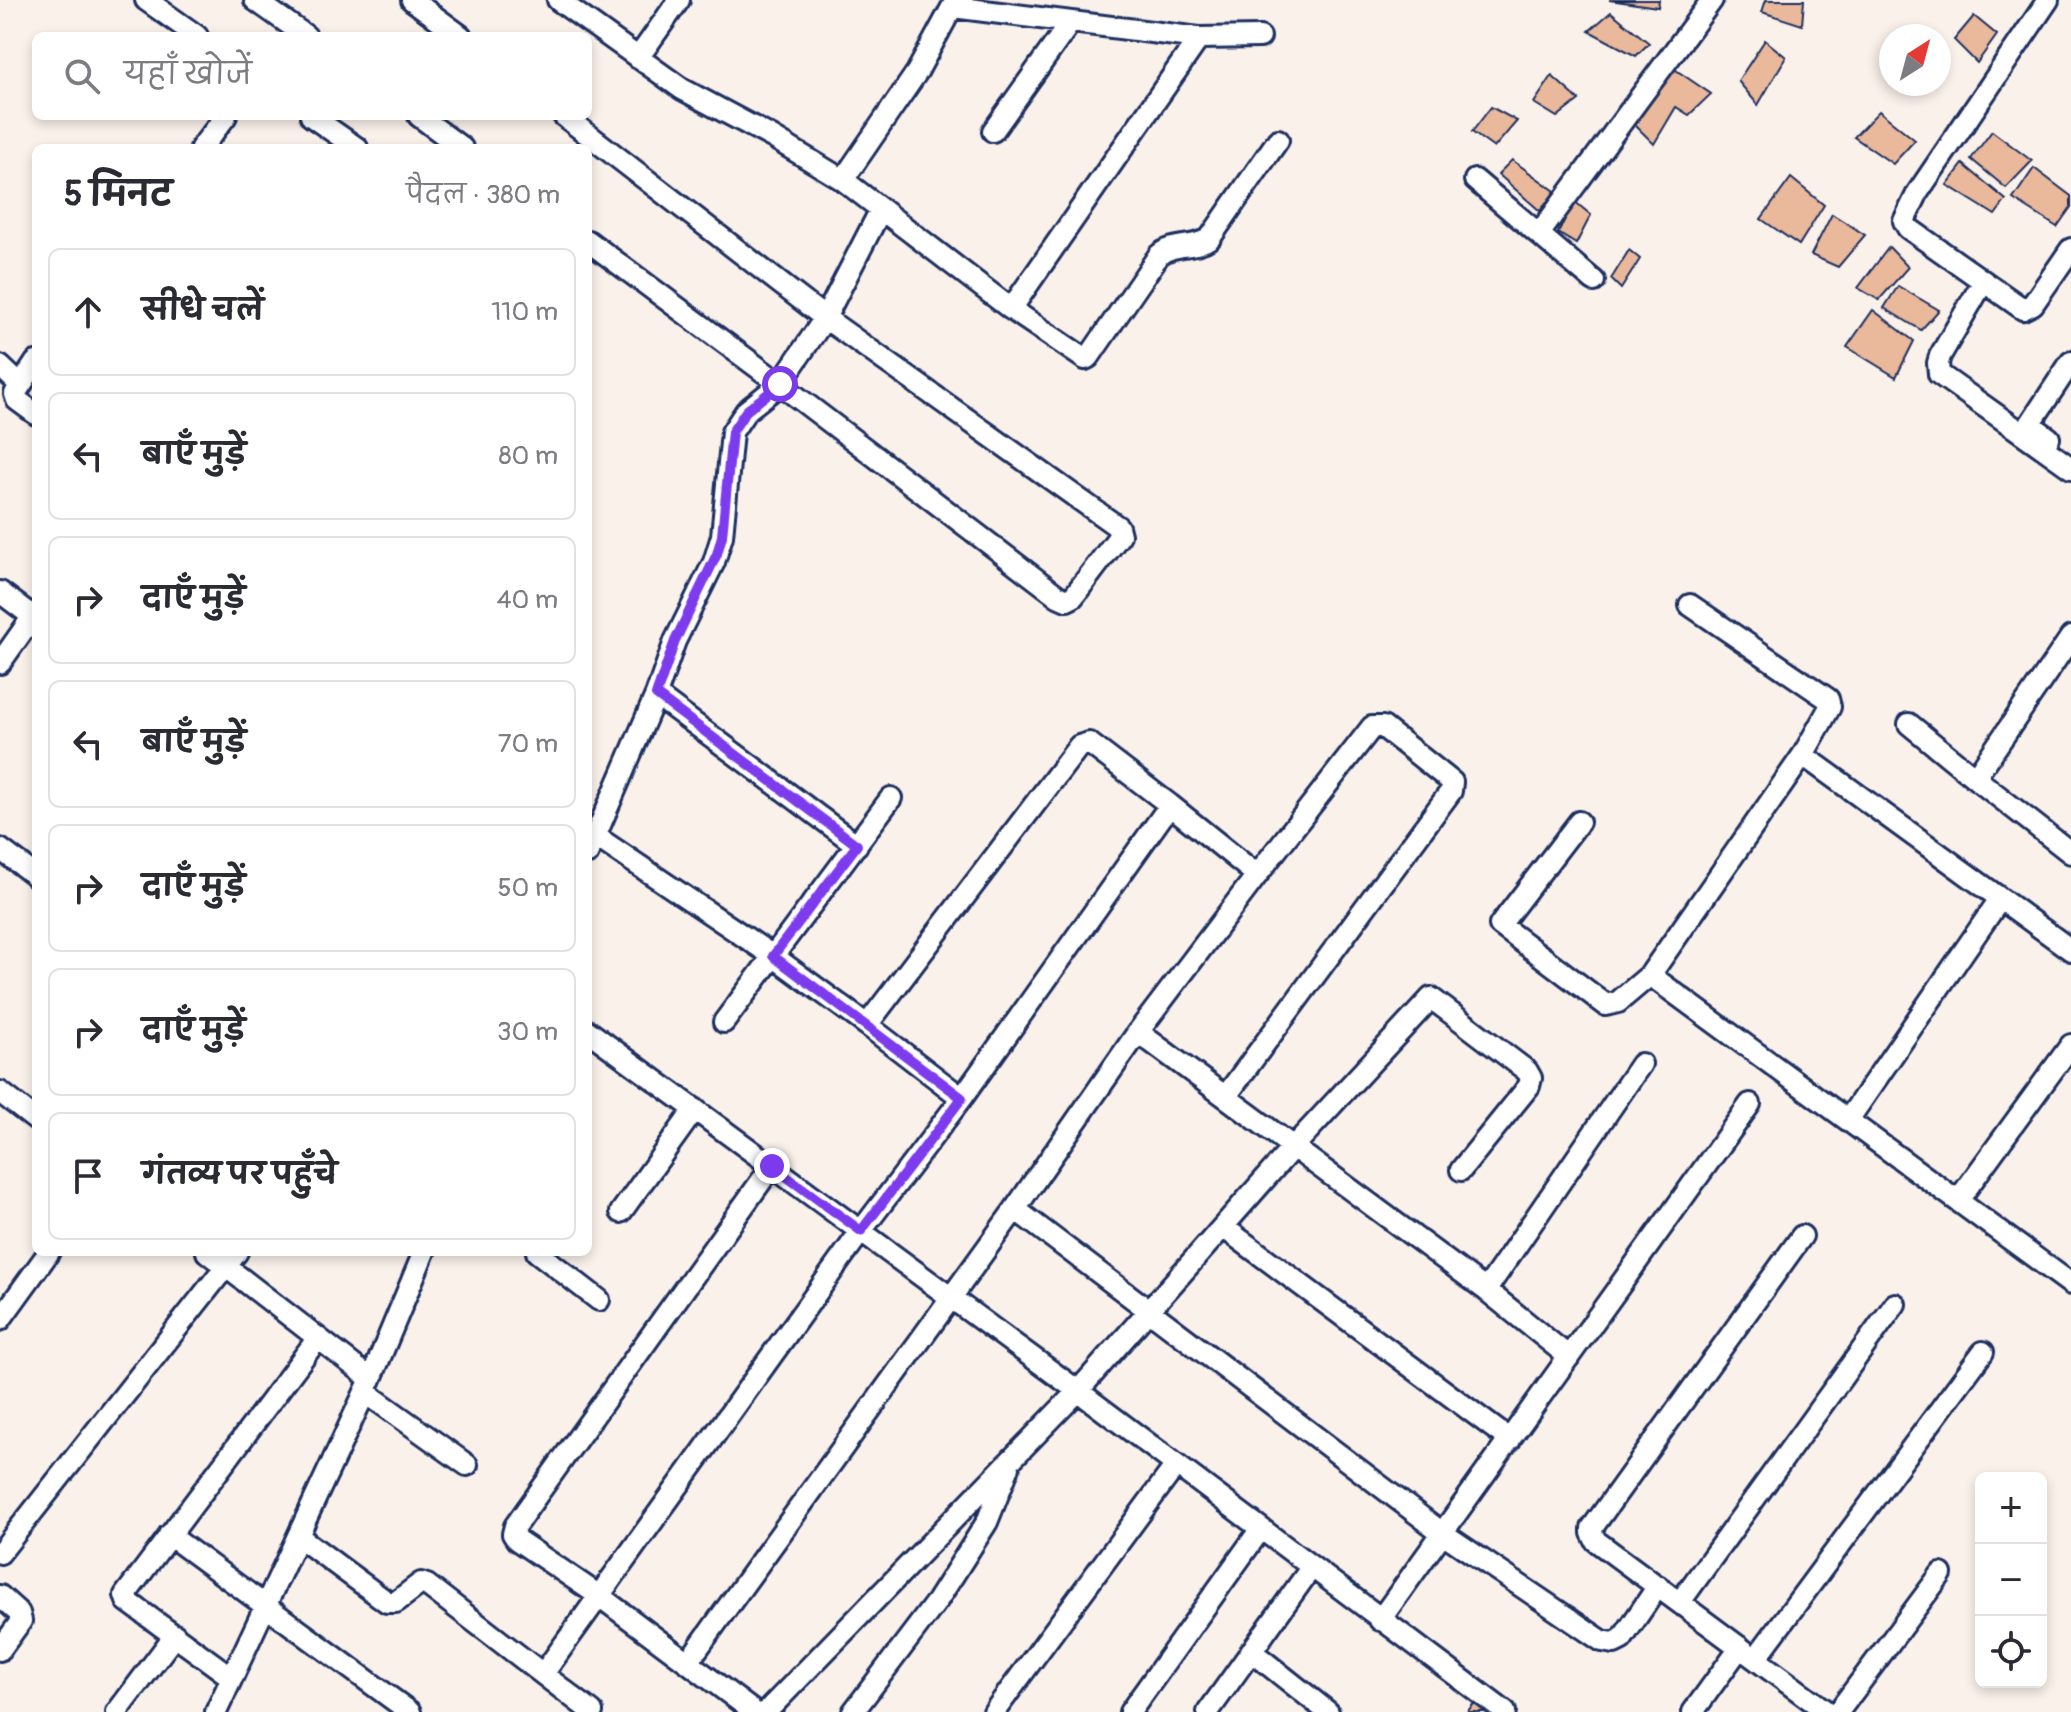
<!DOCTYPE html>
<html lang="hi">
<meta charset="utf-8">
<style>
:root{--surface:#fff;--page:#f2f2f3;--text:#2b2b33;--muted:#7c7c81;--line:#e1e1e2}
body{margin:0;font-family:Pangolin,"Playpen Sans Deva",sans-serif;background:var(--page);color:var(--text)}
.controls{position:absolute;right:24px;bottom:24px;display:grid;overflow:hidden;border-radius:12px;box-shadow:0 4px 12px #0003}
.controls button{width:72px;height:72px;display:grid;place-items:center;padding:0;border:0;border-bottom:2px solid var(--line);background:var(--surface);color:var(--text);font:40px sans-serif}
.compass{position:absolute;left:1879px;top:24px;width:72px;height:72px;border-radius:50%;background:var(--surface);box-shadow:0 4px 12px #0003;rotate:36deg}
.stop{position:absolute;width:24px;height:24px;margin:-18px;border:6px solid #7c3aed;border-radius:50%;background:#fff}
.stop.end{background:#7c3aed;border-color:#fff;box-shadow:0 2px 8px #0008}
.list{margin:0;padding:0;list-style:none}
h2{display:flex;justify-content:space-between;align-items:center;height:104px;margin:0;padding:0 32px;font-size:34px}
h2 small{font-size:26px;font-weight:400;color:var(--muted)}
.list li{display:grid;grid-template-columns:52px 1fr auto;gap:24px;align-items:center;box-sizing:border-box;height:128px;margin:0 16px 16px;padding:0 16px;border:2px solid var(--line);border-radius:12px}
.list b{display:block;font-size:30px;white-space:nowrap}
.list em{font-size:26px;font-style:normal;color:var(--muted)}
.icon{flex:none;width:44px;height:44px;fill:none;stroke:currentColor;stroke-width:2;stroke-linecap:round;stroke-linejoin:round}
.map{position:relative;flex:none;width:2071px;height:1712px;overflow:hidden}
.search{position:absolute;background:var(--surface);box-shadow:0 4px 12px #0003;left:32px;top:32px;width:560px;height:88px;display:flex;align-items:center;gap:20px;box-sizing:border-box;padding:0 28px;border-radius:12px;color:var(--muted);font-size:30px}
.panel{position:absolute;background:var(--surface);box-shadow:0 4px 12px #0003;left:32px;top:144px;width:560px;height:1112px;border-radius:12px}
.map>svg:first-child{display:block}
</style>
<div class="map">
<svg width="2071" height="1712" viewBox="0 0 2071 1712">
<rect width="100%" height="100%" fill="#fbf1eb"/>
<filter id="ink" filterUnits="userSpaceOnUse"><feTurbulence type="fractalNoise" baseFrequency=".0125" numOctaves="2"/><feDisplacementMap in="SourceGraphic" scale="16" xChannelSelector="R" yChannelSelector="G"/><feConvolveMatrix kernelMatrix="1 2 1 2 8 2 1 2 1" color-interpolation-filters="sRGB"/></filter>
<g filter="url(#ink)">
<!-- building -->
<path fill="#eab89b" stroke="#1b2f5e" stroke-width="2" d="M1609 0H1659L1658 7Z
M1766 0H1804L1802 25 1762 12Z
M1611 12 1649 43 1636 56 1589 31Z
M1974 16 1997 35 1977 63 1954 40Z
M1765 40 1786 57 1758 105 1738 81Z
M1673 68 1711 94 1689 115 1676 107 1654 144 1635 125Z
M1552 76 1579 100 1557 117 1534 103Z
M1491 107 1517 121 1494 148 1472 132Z
M1879 111 1915 140 1893 164 1854 137Z
M1992 131 2032 161 2006 188 1971 159Z
M1512 160 1555 191 1540 211 1498 174Z
M1963 164 2006 200 1995 215 1947 185Z
M2034 168 2071 196V207L2057 227 2013 199Z
M1791 178 1824 205 1799 245 1761 219Z
M1574 201 1591 215 1576 244 1558 233Z
M1832 214 1865 235 1838 267 1811 255Z
M1889 247 1908 267 1879 300 1858 288Z
M1629 250 1640 259 1621 289 1611 279Z
M1898 286 1939 310 1921 330 1884 308Z
M1873 310 1914 341 1896 377 1847 347Z
M1476 1701 1490 1712H1467Z"/>
<g fill="none" stroke-linecap="round" stroke-linejoin="round">
<!-- street casing -->
<g stroke="#1b2f5e" stroke-width="26">
<path id="street" d="M146 0 197 36
M255 0 306 36
M412 0 461 36
M558 0 682 89 772 137 843 180 1011 309 1085 359 1089 357 1159 255C1175 242 1195 249 1210 238L1278 140
M2048 0 1918 192 1904 221 1908 228 2023 309 2033 304 2071 249
M953 7 1199 38 1260 37
M638 58 679 0
M311 116 357 148
M419 116 462 148
M564 116 825 318 1118 527 1120 535 1073 597 1067 600 1058 596 780 384 588 241
M993 131 1070 23
M201 148 226 116
M843 180 917 72 956 0
M1475 180 1594 281
M1539 234 1712 0
M1983 282 1940 356 1938 363 1939 374 2071 468
M1011 309 1199 38
M36 362 15 394 17 400 36 414
M0 366 19 384
M2049 438 2030 424 2071 362
M0 592 36 619
M1690 605 1828 699 1830 707 1803 755 1650 975 2071 1284
M0 663 36 612
M656 695 675 641 714 562 722 536 732 432 746 411 780 384 825 318 880 211
M1909 724 1975 778 2071 637
M1803 755 2071 950
M1975 778 2071 853
M1170 805 1257 875 1138 1032 1015 1209 1441 1532 1602 1641 1614 1643 1622 1639 1658 1586
M1579 822 1500 925 1606 1005 1618 1002 1650 975
M595 836 773 956 867 1025
M0 849 36 876
M588 853 656 695 857 845
M724 1022 891 798
M588 1031 1078 1391 1505 1712
M1138 1032 1486 1290 1569 1357
M0 1092 36 1120
M1226 1096 1451 791 1452 782 1383 727H1372L1257 875
M1848 1120 2000 899
M1959 1199 2071 1045
M621 1212 695 1109
M1223 1227 1510 1440
M1802 1236 1592 1528V1533L1596 1541 1827 1712
M207 1252 371 1379
M537 1252 599 1300
M1486 1290 1641 1064
M0 1320 49 1252
M365 1392 467 1465
M169 1535 410 1712
M298 1536 387 1602H396L421 1583 427 1585 592 1712
M0 1553 237 1252
M0 1596 19 1613 21 1621 0 1650
M1680 1602 1895 1304
M1380 1620 1750 1104
M1251 1651 1328 1712
M1756 1658 1983 1352
M688 1662 1015 1209
M543 1674 861 1231 962 1098 1170 805 1089 743 1079 746 867 1025 962 1098
M231 1677 127 1601 125 1595 318 1338
M117 1712 175 1635
M216 1712 371 1379 424 1252
M754 1712 598 1595 517 1540 513 1534 515 1526 772 1166
M766 1712 1078 1391 1294 1146 1431 998 1527 1071 1531 1078 1529 1086 1461 1170
M853 1712 937 1601 987 1522 1009 1467
M994 1712 1176 1465
M1130 1712 1260 1530
M1208 1712 1311 1568
M1693 1712 1740 1647
M1838 1712 1941 1574"/>
</g>
<!-- street -->
<use href="#street" stroke="#fff" stroke-width="20"/>
</g>
</g>
<g fill="none" stroke-linecap="round" stroke-linejoin="round" filter="url(#ink)">
<!-- route -->
<path stroke="#7c3aed" stroke-width="10" d="M772 1166 861 1231 962 1098 773 956 857 845 656 695 675 641 717 554 722 536 732 432 746 411 780 384"/>
</g>
</svg>
<div class="controls">
<button>+</button>
<button>−</button>
<button><svg class="icon" aria-label="locate" viewBox="0 0 24 24"><circle cx="12" cy="12" r="6"/><path d="M12 2v4M12 18v4M2 12h4M18 12h4"/></svg></button>
</div>
<svg class="compass" viewBox="-18 -18 36 36"><path d="M0-13l5 13h-10z" fill="#e53935"/><path d="M0 13l5-13h-10z" fill="#7c7c81"/></svg>
<div class="stop" style="left:780px;top:384px"></div>
<div class="stop end" style="left:772px;top:1166px"></div>
<div class="search"><svg class="icon" aria-label="search" viewBox="0 0 24 24"><circle cx="10" cy="10" r="6"/><path d="M15 15l6 6"/></svg>यहाँ खोजें</div>
<section class="panel">
<h2>5 मिनट<small>पैदल · 380 m</small></h2>
<ul class="list">
<li><svg class="icon" aria-label="ahead" viewBox="0 0 24 24"><path d="M12 20V5M6 11l6-6 6 6"/></svg><div><b>सीधे चलें</b></div><em>110 m</em></li>
<li><svg class="icon" aria-label="left" viewBox="0 0 24 24"><path d="M17 20v-9H6M10 6l-5 5 5 5"/></svg><div><b>बाएँ मुड़ें</b></div><em>80 m</em></li>
<li><svg class="icon" aria-label="right" viewBox="0 0 24 24"><path d="M7 20v-9h11M14 6l5 5-5 5"/></svg><div><b>दाएँ मुड़ें</b></div><em>40 m</em></li>
<li><svg class="icon" aria-label="left" viewBox="0 0 24 24"><path d="M17 20v-9H6M10 6l-5 5 5 5"/></svg><div><b>बाएँ मुड़ें</b></div><em>70 m</em></li>
<li><svg class="icon" aria-label="right" viewBox="0 0 24 24"><path d="M7 20v-9h11M14 6l5 5-5 5"/></svg><div><b>दाएँ मुड़ें</b></div><em>50 m</em></li>
<li><svg class="icon" aria-label="right" viewBox="0 0 24 24"><path d="M7 20v-9h11M14 6l5 5-5 5"/></svg><div><b>दाएँ मुड़ें</b></div><em>30 m</em></li>
<li><svg class="icon" aria-label="arrive" viewBox="0 0 24 24"><path d="M6 21V4h12l-3 4 3 4H6"/></svg><div><b>गंतव्य पर पहुँचे</b></div></li>
</ul>
</section>
</div>
